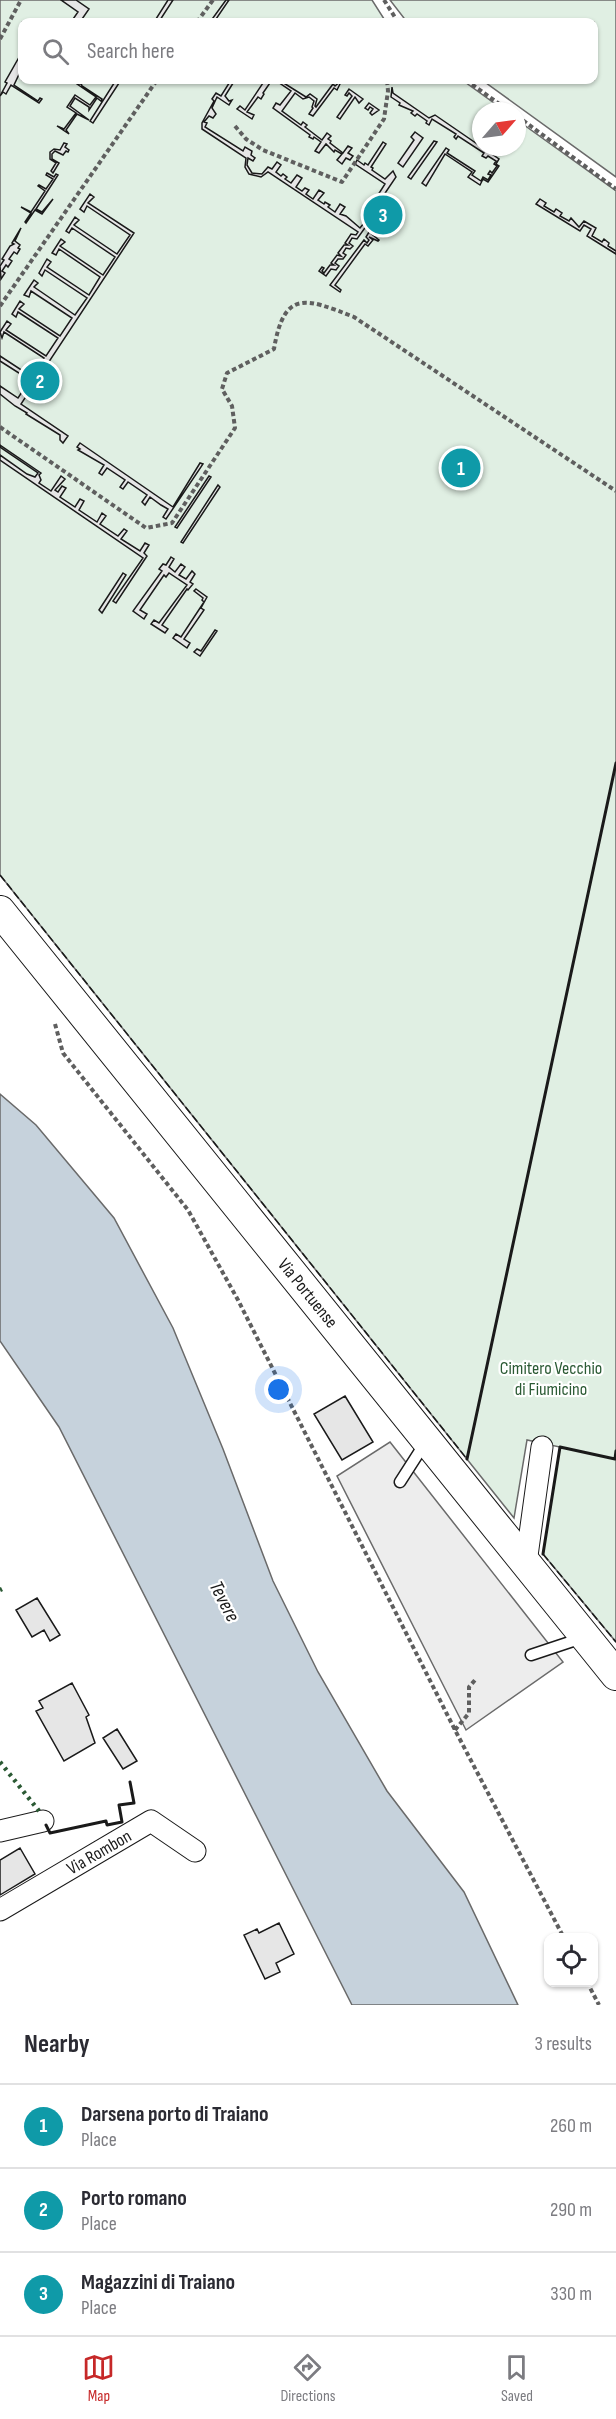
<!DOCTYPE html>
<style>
:root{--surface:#fff;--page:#f2f2f3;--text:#2b2b33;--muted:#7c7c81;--line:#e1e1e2;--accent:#c62828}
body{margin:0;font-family:"Sofia Sans Condensed",sans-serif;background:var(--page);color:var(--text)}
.controls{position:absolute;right:18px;bottom:18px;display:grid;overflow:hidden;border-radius:12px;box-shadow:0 2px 4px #0004}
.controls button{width:54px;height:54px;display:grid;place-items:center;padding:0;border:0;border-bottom:2px solid var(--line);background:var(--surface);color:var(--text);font:30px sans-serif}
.compass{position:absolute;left:472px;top:102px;width:54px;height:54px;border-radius:50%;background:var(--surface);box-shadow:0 2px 4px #0004;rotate:62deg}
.you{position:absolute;left:279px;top:1390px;width:21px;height:21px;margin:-15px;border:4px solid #fff;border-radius:50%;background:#1a73e8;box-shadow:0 0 0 9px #1a73e833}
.badge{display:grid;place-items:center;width:39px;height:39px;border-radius:50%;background:var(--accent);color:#fff;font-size:20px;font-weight:700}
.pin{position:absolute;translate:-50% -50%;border:3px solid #fff;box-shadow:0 2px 6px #0006}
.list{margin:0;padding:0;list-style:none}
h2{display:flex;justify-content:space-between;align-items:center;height:78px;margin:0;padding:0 24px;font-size:26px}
h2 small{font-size:20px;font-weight:400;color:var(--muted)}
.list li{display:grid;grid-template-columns:39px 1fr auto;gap:18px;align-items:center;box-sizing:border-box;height:84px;padding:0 24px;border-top:2px solid var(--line)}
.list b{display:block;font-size:22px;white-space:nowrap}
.list p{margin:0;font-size:20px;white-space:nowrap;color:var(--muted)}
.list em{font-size:20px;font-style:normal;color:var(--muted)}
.icon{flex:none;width:33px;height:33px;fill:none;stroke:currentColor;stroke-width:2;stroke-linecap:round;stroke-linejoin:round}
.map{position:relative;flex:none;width:616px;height:2005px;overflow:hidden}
.search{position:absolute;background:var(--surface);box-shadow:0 2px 4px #0004;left:18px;right:18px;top:18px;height:66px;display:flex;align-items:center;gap:15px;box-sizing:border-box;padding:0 21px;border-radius:12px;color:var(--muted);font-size:22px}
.sheet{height:330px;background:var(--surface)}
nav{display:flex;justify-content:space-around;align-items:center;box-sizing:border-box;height:84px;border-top:2px solid var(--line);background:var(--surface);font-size:16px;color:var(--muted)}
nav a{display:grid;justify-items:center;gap:3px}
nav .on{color:var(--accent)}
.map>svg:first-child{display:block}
</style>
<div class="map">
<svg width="616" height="2005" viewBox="0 0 616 2005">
<rect width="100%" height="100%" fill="#fff"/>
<!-- green -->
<path fill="#e0efe3" stroke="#6a6a6a" stroke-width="1.5" d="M0 0H372L386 22H22V80H462L505 111H481V147H517V120L616 191V1642L543 1554 560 1447 527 1440 514 1518 0 875Z
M390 0H616V177L482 80H594V22H407Z"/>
<!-- parking -->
<path fill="#ededed" stroke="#6a6a6a" stroke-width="1.5" d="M390 1442 563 1662 466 1730 337 1476Z"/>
<!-- water -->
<path fill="#c6d2dc" stroke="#6a6a6a" stroke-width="1.5" d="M0 1094 36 1125 114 1218 173 1328 223 1449 273 1581 318 1672 387 1791 464 1892 518 2005H352L59 1427 0 1341Z"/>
<!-- building -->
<path fill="#e6e6e6" stroke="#1a1a1a" stroke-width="1.5" d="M61 0H76L89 9 80 22H71L78 12Z
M168 0H173L160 20 162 21 154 22Z
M226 0H229L214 22H210Z
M22 52V68L14 85 38 101 40 98 42 99 39 103 11 85 6 94 3 92 0 96 7 83 5 82Z
M71 80 80 84 81 83 82 86 102 99 101 101 97 98 89 110V107L75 98 70 106 89 120 77 114 66 130 69 134 57 126 64 129 76 113 67 107 75 95 90 105 96 97Z
M116 80H121L93 123 90 121Z
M231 80H235L225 96 229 101 232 100 229 105 217 97 212 108 216 114 213 118 209 116 204 122 207 123 205 127 243 151 245 147 252 151 251 155 255 158 253 161 248 158 247 165 252 173 262 174 268 167 272 169 277 162 281 165 276 172 281 176 283 174 287 177 285 179 291 183 297 175 302 178 296 187 302 191 305 188 309 190 306 194 313 199 319 190 324 193 318 200 324 204 325 202 330 205 328 207 335 212 340 204 345 207 340 214 346 216 360 228 364 223 367 225 357 239 352 238 349 243 353 246 350 249 346 248 343 253 346 255 343 259H338L335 263 339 266 336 270 331 269 326 276 319 271 322 267 324 268 322 271 324 273 330 265H334L331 263 337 255 341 256 338 253 344 245H348L345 243 351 234 356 235 358 232 268 172 261 177 249 174 245 167 246 158 202 129V123L214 101 212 99 216 93 221 96Z
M261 80H272L263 93 264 94 261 99 258 97 247 112 254 115 252 119 237 109 240 106 245 110 263 83Z
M275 80H279L306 97 310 94 317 99 315 106 316 107 333 84 335 86 342 80 337 90 334 88 313 116 309 114 313 108 312 107 314 101 309 97 303 99 295 93 282 111 301 125 303 122 307 125 305 127 322 140 327 133 331 136 328 139 331 141 330 143 343 153 348 146 352 148 348 153 353 156 350 160 346 158 342 164 337 160 342 154 335 150 334 152 326 144 319 153 315 151 321 142 314 137 313 139 309 137 310 135 273 108 276 103 280 105 291 91Z
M392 87 393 93 429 118 435 115 499 159 496 164 499 166 488 182 483 179 480 185 468 177 472 172 445 154 426 186 422 183 446 148 449 150 447 153 475 171 472 175 481 181 483 177 488 180 491 175 488 174 490 171 492 173 497 166 494 164 496 161 488 156 486 158 482 156 484 153 458 136 456 139 454 137 456 134 432 119 429 125 426 123 427 121 417 114 415 116 411 113 413 111 399 105 400 103 391 97Z
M349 89 363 99 359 103 355 97 340 119 337 117 352 96 349 93 347 96 345 95Z
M369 103 379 110 372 115 370 113 373 109 370 107 368 110 365 108Z
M415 132 423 138 403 167 398 163 414 140 411 137Z
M434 141 437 142 411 179 408 177Z
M383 142 386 144 371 167 373 168 372 170 385 179 393 171 396 177 373 211 369 209 385 184 355 164 357 160 364 165 365 163 368 165Z
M64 143 67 144 65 147 69 150 68 152 66 151 63 155 55 151 52 154V159L59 163 53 173 51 171 56 163 50 159V152L54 149 60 150Z
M47 173 54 177 56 174 58 175 36 209 42 212 53 199 42 214 35 210 26 223 25 222 31 213 21 207 31 212 45 191 38 186 39 185 46 189 53 179 46 175Z
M90 194 94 197 88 203 134 233 21 404 68 436 63 443 60 440V435L26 414 27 413 15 406 0 394V386L18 398 30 380 0 361V356L32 377 44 358 4 332 2 338 0 332 7 321 11 324 6 330 46 356 58 338 18 312 16 317 12 314 20 301 24 304 19 309 60 336 72 318 31 291 29 297 24 295 34 280 38 283 34 287 75 315 87 298 45 270 42 276 39 273 47 259 51 262 47 267 89 295 100 277 59 249 56 255 52 253 61 239 65 242 60 246 103 275 115 257 72 228 69 233 66 231 75 217 79 220 74 225 117 254 130 235 87 206 84 212 80 209Z
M540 199 546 203 544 206 554 212 556 209 562 213 560 216 569 221 571 218 579 227 584 221 596 228 592 236 602 242 604 239 609 243 608 246 616 251V254L587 236 591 229 584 225 580 231 536 204Z
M21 228 15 241 20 245 18 248 20 249 17 254 14 252 9 259 12 261 8 267 6 265 2 271 5 273 1 279 0 266 4 260 2 259 10 246 14 244 12 243Z
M369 232 379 240 378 241 369 237 373 240 368 246 365 244 335 285 341 290 340 292 330 285 364 240 367 243 369 240 366 237Z
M80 443 173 507 200 463 203 464 166 519 163 517 168 509 161 505 150 497 145 505 142 502 147 495 128 482 123 489 120 487 125 480 107 468 102 475 99 473 104 465 78 450 80 449 77 447Z
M0 445 41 473 39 475 41 480 39 483 51 491 61 476 65 479 55 490 58 492 62 486 66 488 60 497 75 507 80 499 84 501 79 510 97 522 102 513 106 516 100 524 118 536 124 529 127 531 121 539 140 551 145 543 149 545 144 553 147 556 116 603 113 601 143 558 0 460V455L27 474 35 477 38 473 0 447Z
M209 476 211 477 177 528 175 527Z
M218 485 220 487 183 543 181 542Z
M171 557 174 559 169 567 175 572 181 564 185 567 179 575 186 579 192 571 195 574 190 582 193 584 188 590 187 589 162 625 168 629 165 633 151 624 154 620 159 623 187 585 169 573 166 577 164 575 140 610 147 614 144 619 133 611 162 571 159 569 163 564 166 565Z
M123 573 126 575 102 613 99 610Z
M196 589 207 597 201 608 204 610 184 639 190 643 187 648 173 638 176 634 181 637 204 602 202 600 203 598 194 591Z
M215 630 217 631 200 656 194 652 197 649 201 651Z
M345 1396 373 1442 342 1460 314 1414Z
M37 1598 60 1635 50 1641 44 1630 32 1637 16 1610Z
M72 1683 89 1715 86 1717 95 1743 64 1761 36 1711 43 1708 39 1701Z
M117 1729 137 1761 123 1769 103 1738Z
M20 1848 35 1874 0 1895V1860Z
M279 1923 294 1954 276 1963 280 1972 265 1979 244 1935 257 1929 259 1933Z"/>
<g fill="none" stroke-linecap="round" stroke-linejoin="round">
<!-- lane casing -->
<g stroke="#1a1a1a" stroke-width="13">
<path id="lane" d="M400 1482 425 1443
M531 1655 582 1638"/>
</g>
<!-- street casing -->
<g stroke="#1a1a1a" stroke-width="23">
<path id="street" d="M526 1563 542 1447
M0 1831 43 1821
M0 1910 151 1821 195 1851"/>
</g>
<!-- secondary casing -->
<g stroke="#1a1a1a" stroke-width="32">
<path id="secondary" d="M0 911 616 1675"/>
</g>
<!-- path -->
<path stroke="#5f5f5f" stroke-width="4" stroke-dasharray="4.5 3" stroke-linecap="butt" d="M384 0 398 22
M197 22 213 0
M0 39 21 0
M466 80 509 111
M517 116 616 189
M235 126 246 139 263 150 342 182 384 119 388 91 387 80
M0 306 157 80
M0 427 146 528 172 523 235 428 232 406 222 389 227 373 274 349C284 289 306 298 354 317L616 491
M55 1024 63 1053 188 1210 238 1300 455 1730 564 1938
M455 1730 469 1713V1687L475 1680
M587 1982 599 2005"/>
<!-- lane -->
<use href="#lane" stroke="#fff" stroke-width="10"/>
<!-- street -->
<use href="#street" stroke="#fff" stroke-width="21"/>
<!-- secondary -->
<use href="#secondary" stroke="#fff" stroke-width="30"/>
<!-- hedge -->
<path stroke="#2b5a34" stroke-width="4.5" stroke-dasharray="3 4.5" stroke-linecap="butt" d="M0 1590 2 1589
M0 1762 39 1811"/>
<!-- fence -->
<path stroke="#1a1a1a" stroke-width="1.5" stroke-dasharray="8 3" stroke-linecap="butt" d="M0 875 467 1459
M543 1554 616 1642"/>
<!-- wall -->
<path stroke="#1a1a1a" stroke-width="3" d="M467 1459 616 763
M543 1554 560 1447 615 1459 616 1451
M46 1825 50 1833 106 1821 107 1825 122 1822 119 1805 134 1803 130 1782"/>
</g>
<g text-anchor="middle" stroke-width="4.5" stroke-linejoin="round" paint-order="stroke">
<!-- street labels -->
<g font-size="18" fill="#1a1a1a" stroke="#fff">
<text transform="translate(308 1293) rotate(51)" y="6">Via Portuense</text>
<text transform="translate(99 1852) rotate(-30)" y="6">Via Rombon</text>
</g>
<!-- park labels -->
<g font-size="18" fill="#2b5a34" stroke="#fff">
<text x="551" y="1374">Cimitero Vecchio<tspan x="551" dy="21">di Fiumicino</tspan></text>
</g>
<!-- water labels -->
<g font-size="20" font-style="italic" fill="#1a1a1a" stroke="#fff">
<text transform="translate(225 1601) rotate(63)" y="7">Tevere</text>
</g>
</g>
</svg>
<div class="controls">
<button><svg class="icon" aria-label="locate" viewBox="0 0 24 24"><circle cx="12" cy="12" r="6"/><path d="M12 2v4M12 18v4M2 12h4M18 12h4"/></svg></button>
</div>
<svg class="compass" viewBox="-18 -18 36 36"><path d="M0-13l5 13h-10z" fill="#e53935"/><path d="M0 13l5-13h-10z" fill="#7c7c81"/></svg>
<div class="you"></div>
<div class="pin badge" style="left:461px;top:468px;background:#0f9aa8">1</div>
<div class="pin badge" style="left:40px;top:381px;background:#0f9aa8">2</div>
<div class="pin badge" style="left:383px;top:215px;background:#0f9aa8">3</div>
<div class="search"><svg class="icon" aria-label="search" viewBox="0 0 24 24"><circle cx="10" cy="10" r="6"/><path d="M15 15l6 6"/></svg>Search here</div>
</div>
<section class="sheet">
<h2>Nearby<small>3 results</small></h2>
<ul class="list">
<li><span class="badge" style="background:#0f9aa8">1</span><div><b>Darsena porto di Traiano</b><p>Place</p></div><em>260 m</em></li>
<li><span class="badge" style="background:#0f9aa8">2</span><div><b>Porto romano</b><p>Place</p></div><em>290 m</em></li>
<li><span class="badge" style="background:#0f9aa8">3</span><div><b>Magazzini di Traiano</b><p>Place</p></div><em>330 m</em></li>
</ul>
</section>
<nav>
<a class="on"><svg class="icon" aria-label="map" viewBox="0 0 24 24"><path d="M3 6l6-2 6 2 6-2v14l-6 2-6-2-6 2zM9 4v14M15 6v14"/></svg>Map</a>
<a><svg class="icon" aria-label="directions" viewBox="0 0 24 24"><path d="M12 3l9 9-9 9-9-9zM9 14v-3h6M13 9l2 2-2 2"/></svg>Directions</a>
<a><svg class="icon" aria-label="saved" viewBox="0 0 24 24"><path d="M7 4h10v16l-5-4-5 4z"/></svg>Saved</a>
</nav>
